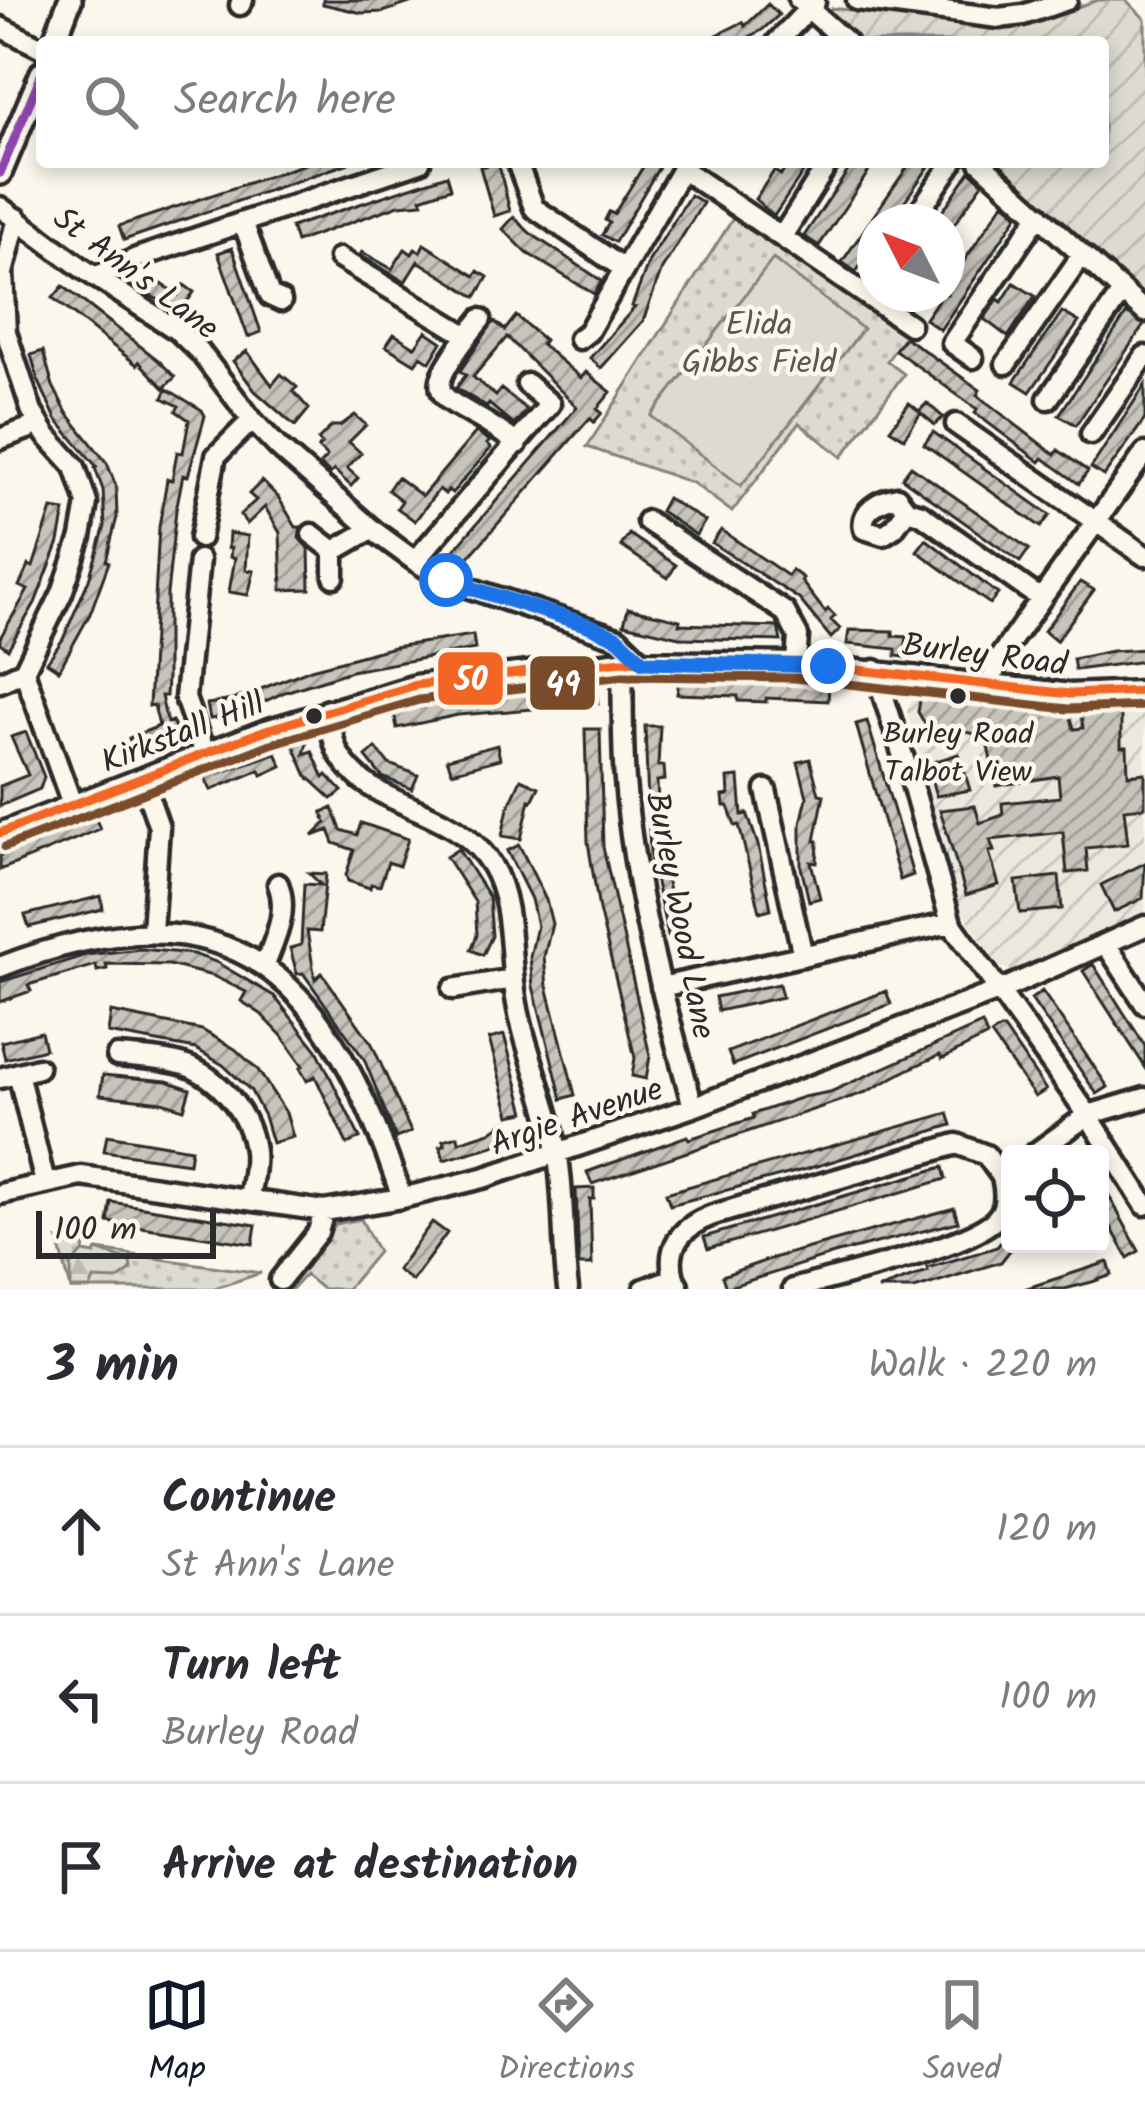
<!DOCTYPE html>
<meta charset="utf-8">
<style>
:root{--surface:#fff;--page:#f2f2f3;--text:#2b2b33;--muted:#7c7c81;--line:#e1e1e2;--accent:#111827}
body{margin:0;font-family:Kalam,sans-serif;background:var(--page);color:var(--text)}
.controls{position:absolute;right:36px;bottom:36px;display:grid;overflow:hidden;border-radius:12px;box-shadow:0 6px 18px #0003}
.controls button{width:108px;height:108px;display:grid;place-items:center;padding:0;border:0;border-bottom:3px solid var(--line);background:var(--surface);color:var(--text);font:60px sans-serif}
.compass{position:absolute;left:857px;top:204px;width:108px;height:108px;border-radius:50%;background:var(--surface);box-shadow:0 6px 18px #0003;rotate:312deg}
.scale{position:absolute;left:36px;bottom:30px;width:180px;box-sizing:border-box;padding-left:12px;border:6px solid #2b2b2b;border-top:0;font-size:33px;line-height:42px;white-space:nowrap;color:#2b2b2b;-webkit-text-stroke:9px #fbf7ec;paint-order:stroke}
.stop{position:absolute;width:36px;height:36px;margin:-27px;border:9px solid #1a73e8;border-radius:50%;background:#fff}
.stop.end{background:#1a73e8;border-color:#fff;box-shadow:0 3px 12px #0008}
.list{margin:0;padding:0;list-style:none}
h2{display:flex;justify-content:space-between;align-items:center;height:156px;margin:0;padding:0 48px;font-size:51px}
h2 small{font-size:39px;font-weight:400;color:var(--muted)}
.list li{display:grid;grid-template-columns:78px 1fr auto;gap:36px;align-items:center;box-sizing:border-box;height:168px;padding:0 48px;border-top:3px solid var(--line)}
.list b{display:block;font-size:45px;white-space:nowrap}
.list p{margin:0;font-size:39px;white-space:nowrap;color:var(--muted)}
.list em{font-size:39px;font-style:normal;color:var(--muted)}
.icon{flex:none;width:66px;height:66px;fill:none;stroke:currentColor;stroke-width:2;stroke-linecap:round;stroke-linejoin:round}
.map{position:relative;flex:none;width:1145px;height:1289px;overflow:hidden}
.search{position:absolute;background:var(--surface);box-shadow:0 6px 18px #0003;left:36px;right:36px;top:36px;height:132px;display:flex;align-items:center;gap:30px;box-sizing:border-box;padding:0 42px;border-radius:12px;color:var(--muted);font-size:45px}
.sheet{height:660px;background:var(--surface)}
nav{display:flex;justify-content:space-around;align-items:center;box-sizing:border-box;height:168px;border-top:3px solid var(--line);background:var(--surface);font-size:33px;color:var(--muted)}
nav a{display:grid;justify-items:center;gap:6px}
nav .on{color:var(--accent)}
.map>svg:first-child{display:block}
</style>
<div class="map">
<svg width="1145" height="1289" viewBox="0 0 1145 1289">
<defs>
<pattern id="industrial-furrows" width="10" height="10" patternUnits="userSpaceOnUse" patternTransform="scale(3)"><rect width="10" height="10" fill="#ebe8de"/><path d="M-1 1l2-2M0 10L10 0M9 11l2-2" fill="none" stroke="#cac7bf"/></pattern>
<pattern id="grass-dots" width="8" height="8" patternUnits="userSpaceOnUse" patternTransform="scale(3)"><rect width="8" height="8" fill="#dddad0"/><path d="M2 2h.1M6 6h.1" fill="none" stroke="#bebbb3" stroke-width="1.8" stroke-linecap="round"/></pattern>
<pattern id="forest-firs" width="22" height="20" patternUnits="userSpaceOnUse" patternTransform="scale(3)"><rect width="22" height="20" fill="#dddad0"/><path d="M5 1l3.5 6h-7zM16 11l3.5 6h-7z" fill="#bebbb3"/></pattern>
<pattern id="garden-furrows" width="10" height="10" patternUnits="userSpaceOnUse" patternTransform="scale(3)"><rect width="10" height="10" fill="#dddad0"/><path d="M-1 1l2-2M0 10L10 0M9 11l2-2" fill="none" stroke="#bebbb3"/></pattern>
<pattern id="building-hatch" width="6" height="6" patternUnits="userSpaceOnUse" patternTransform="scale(3)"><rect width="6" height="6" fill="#c7c4bc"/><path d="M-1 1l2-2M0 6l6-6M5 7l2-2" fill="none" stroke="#a29f99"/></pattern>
</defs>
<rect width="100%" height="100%" fill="#fbf7ec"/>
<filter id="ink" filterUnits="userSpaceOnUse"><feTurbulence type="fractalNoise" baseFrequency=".00833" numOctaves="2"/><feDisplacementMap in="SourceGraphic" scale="24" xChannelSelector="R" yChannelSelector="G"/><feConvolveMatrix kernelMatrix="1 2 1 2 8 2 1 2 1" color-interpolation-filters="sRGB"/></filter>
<g filter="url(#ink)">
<!-- industrial -->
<path fill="url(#industrial-furrows)" d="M917 688 1056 705 1145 703V913L1019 972 1000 967 961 910 907 711Z"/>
<!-- grass -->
<path fill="url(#grass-dots)" stroke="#84827e" stroke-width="3" d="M734 217 906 334 887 361 904 374 842 457 799 423 732 512 693 483 587 447Z
M361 1219 378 1252 347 1289H322L305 1275 292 1289H281L336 1224Z
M58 1240 85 1245 84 1252 95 1254 97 1250 261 1273 212 1289H71Z"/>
<!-- forest -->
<path fill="url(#forest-firs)" stroke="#84827e" stroke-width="3" d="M97 1250 130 1261 131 1270 117 1280 94 1279 90 1289H71V1266L83 1252 95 1254Z"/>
<!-- garden -->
<path fill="url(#garden-furrows)" stroke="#84827e" stroke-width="3" d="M1098 0H1126L1145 19V297L995 162H1103V42H862L829 13 832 8 1012 29Z"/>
<!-- pitch -->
<path fill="#dddad0" stroke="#84827e" stroke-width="3" d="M773 259 863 329 741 486 651 416Z"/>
<!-- building -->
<path fill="url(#building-hatch)" stroke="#2b2b2b" stroke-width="3" d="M323 0H413V2L383 12 362 13 323 4Z
M768 4 779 15 762 30 740 42H703L743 22 745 26Z
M311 162 349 163 124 240 119 226Z
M498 162 510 211 494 216 480 167Z
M646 162H662L615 242 602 235 609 223 605 220 609 212 614 214Z
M790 162H810L774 216 755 199 774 171 781 175Z
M854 162H875L819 246 804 236Z
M911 162H932L890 222H875V244L856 272 842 262Z
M970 171 983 183 947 234V222H935Z
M447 175 451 188 421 198 423 203 399 205 296 242 291 227Z
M690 195 703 203 662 269 643 321 601 368 590 358 635 307 632 306 649 261Z
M1004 202 1018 215 940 330 925 319 942 294H947V286Z
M514 217 530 233 602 281 594 294 527 253 503 229Z
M424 244 475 276 478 271 488 277 476 297 418 261 405 282 360 255 362 252 392 269 405 249 412 254 415 249 420 252Z
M232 248 261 332 248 337 218 253Z
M156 280 178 295 184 285 194 292 185 305 211 325 201 335 165 303 147 294Z
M1014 283 1035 296 1008 337 984 319 998 299 1002 302Z
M63 286 158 360 175 377 164 388 139 362 137 365 53 298Z
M1062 312 1079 322 1030 392 1014 382Z
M1127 313 1144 325 1076 425 1059 415Z
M516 316 544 340 541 344 581 378 586 372 611 392 597 409 602 413 594 422 590 418 461 566 449 556 577 407 507 337 473 377 496 396 501 389 527 410 514 425 489 404 487 407 456 388 466 375 460 371 494 321 505 330Z
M426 331 442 342 430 362 421 356 415 364 386 346 394 334 415 347Z
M905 337 980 390 977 395 1055 455 1058 450 1088 471 1079 484 1043 458 1040 462 975 413 977 409 895 350Z
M43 351 53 386 67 413 107 463 116 486 117 517 106 561 109 562 90 614 59 670 47 662 63 639 89 579 105 526 103 490 95 468 97 467 56 419 38 380 31 355Z
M247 351 272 385 281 374 297 387 293 391 309 409 295 426 255 391 233 361Z
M1145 385V419L1104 476 1091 468Z
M167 389 202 410 205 416 188 476 183 475 176 510 167 594V678L166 696H161L167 723 172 721 178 734 135 753 129 738 159 726 154 705 149 706 159 527 167 479 172 480 177 452 183 453 189 420 176 411 179 406 163 398Z
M909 403 919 411 927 403 943 417 935 425 921 413 904 438 890 429Z
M355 415 366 425 349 442 361 453 347 468 358 478 351 486 334 470 330 474 320 464 327 457 318 448 322 444 318 440 332 426H340Z
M476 432 490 441 487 444 491 448 452 493 448 490 445 494 439 489 415 521 397 508 402 501 388 490 397 477 422 496Z
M933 432 1050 515 1041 527 924 444Z
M911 466 1029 549 1020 562 902 478Z
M262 481 278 497 296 527H301L299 538 309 549 310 589 282 590 280 533 265 507 247 524 240 515 256 500 249 494Z
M667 498 705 521 696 535 660 511Z
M52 509 65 511 59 542 35 603 8 649 0 643V638L28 590 19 586 29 565 33 567Z
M721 530 788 576 792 570 803 578 801 581 825 612 828 609 835 616 831 620 840 629 831 638 799 599 712 543Z
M229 533 248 536 246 570 254 571 248 595 229 592 235 558 230 557 231 548H228Z
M629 534 676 565 668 578 621 546Z
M926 539 998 594 990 604 917 551Z
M1080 582 1094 590 1056 641 1044 631Z
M628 608 680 620 679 624 778 627 781 641 684 638 624 624Z
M849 630 893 631V636L907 637 906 644 914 645 913 658 896 656V649L847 644Z
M473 635 475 649 351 671 285 692 236 715 210 719 207 704 233 700 311 669 394 647Z
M1145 649V661L1075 670 1073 659 1112 651Z
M679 679 829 686 828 701 766 698V702L738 701V696L677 694Z
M595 682 598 704 458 715 397 728 394 713 487 695Z
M921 695 983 704V698L1068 707 1074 729 1083 728 1080 707 1121 706V747H1127L1128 775 1145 773V807L1124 809 1128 844 1086 848 1088 871 1067 873 1063 832 990 840 994 851 989 852 999 885 966 895 940 810 975 806 980 823 1003 815 1002 803 1060 797 1058 776 996 786 986 736 925 724 918 712Z
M867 721 913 875 900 880 856 724Z
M645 726H660L658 766H664L665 780 657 781 660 850 676 925 691 940 681 950 668 936 650 856Z
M585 729H600L603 847 650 1056 646 1079 632 1076 635 1058 599 910 588 842Z
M26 732 44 777 40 789 0 806V786L28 775 11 737Z
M291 739 307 742 304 754 312 751 324 778 327 775 342 791 332 799 307 776Z
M497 745 500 759 452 772 447 759Z
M376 748 389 764 418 775 412 789 382 777 366 757Z
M276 753 282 766 262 775 260 770 211 790 205 778Z
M959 754 970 790 936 796 927 764Z
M810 759 819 794 824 795 815 841H818L817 863 811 862 820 898 809 901 801 867V824L807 797 798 762Z
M739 777 742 815 747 813 758 845 771 909 760 912 739 825 735 826 728 806H724L723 796 729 795 728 778Z
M521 779 539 787 532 801 530 800 521 839 502 836 508 808Z
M333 808 341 830 357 835 361 823 408 839 399 866 388 862 380 886 371 884 370 888 348 881 346 875 354 850 334 843 329 830 313 836 326 823 322 812Z
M95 817 100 829 0 870V856Z
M519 845 546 900 552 924 544 957 547 986 575 1095 562 1099 533 986 530 957 537 926 531 899 507 851Z
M458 849 489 897 492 936 483 955 471 950 477 935 475 902 446 857Z
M1145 863 1143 898 1114 912 1101 885Z
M309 873 326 874 320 932 307 931 315 979 322 973 372 1044 411 1132 396 1138 364 1059 303 973 297 974 290 948 301 945 304 884 321 885Z
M1059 876 1062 909 1020 913 1016 881Z
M101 896 103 909 29 927 25 915Z
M141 949 193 954 216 962 274 996 317 1050 360 1138 347 1144 315 1076 307 1081 300 1068 303 1066 282 1036 261 1014 241 1001 246 992 213 976 169 965 106 964 107 969 97 971 96 965 28 985 31 991 0 1002V982L86 955Z
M1093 964 1145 1046V1067L1083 971Z
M779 984 782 997 718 1011 715 997Z
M886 991 891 1004 733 1065 728 1052Z
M1042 991 1108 1087 1097 1094 1031 999Z
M111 1012 202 1030 235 1049 258 1070 286 1113 293 1137 272 1143 264 1116 251 1091 223 1065 196 1049 108 1033Z
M982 1024 987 1036 942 1059 940 1055 909 1069 866 1092 592 1184 587 1172 687 1136 689 1139 754 1118 753 1114 803 1097 830 1092Z
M1000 1029H1004L1046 1090 1035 1097 991 1035Z
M41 1032 45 1049 5 1059 1 1042Z
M504 1035 525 1112 510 1115 489 1039Z
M103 1075 167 1081 190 1089 184 1109 162 1102 100 1095Z
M948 1113 952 1125 807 1169 670 1205 666 1193Z
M506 1121 514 1132 493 1146 444 1160 440 1146 445 1145 443 1140 458 1136 459 1142 490 1132Z
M107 1135 191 1149 189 1163 104 1151Z
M943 1167 946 1179 708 1249 704 1237Z
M1100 1179 1139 1251 1128 1258 1100 1207Z
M594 1188V1199H590L592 1265H579L576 1189Z
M111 1202 256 1225 253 1244 108 1222Z
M954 1208 958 1222 834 1254 726 1288 722 1276 776 1257Z
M432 1222 447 1233 412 1281 397 1270Z
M1010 1231V1244H1015L1001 1262 914 1289H878L928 1271 927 1268 997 1247Z
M1108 1262 1112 1275 1092 1282 1065 1289H1024Z"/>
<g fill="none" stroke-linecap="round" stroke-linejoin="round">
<!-- minor casing -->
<g stroke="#2b2b2b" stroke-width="27">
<path id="minor" d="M799 0 846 42
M857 0 999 18 1023 15 1067 0
M240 5 243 0
M0 27 42 48
M777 42 815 2
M517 162 534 208 624 269
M980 162 1145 312
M682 169 910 325
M0 207 82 268 178 331 200 352 252 420 279 448 374 531 415 561 446 580 618 638 643 662
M17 218 3 273 6 332 32 412 46 435 75 467 87 503 81 537 62 593 24 671 72 804
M243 222 270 296 281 301
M912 222 953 162
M783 235 829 162
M339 258 468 336
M95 277 137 258 420 162
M481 319C405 413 446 387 517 444
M579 339 588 332 686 162
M973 358 952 343 1039 215
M1006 364 1082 255
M1048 399 1122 292
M956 424 1145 556
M1091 434 1145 356
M0 439 38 425
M907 510 894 528 883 535 864 529C860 510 880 500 897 497L907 510 921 514 1041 599
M647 521 785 612 798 636 796 663
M312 534 334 551V577
M200 538 216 456 252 420
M334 551 372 529
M199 560 185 698 205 754
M415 561 550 404 527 384
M622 661C623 701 622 742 625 781 634 892 664 1000 693 1107
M875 670 913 787 951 923 1088 1115 1145 1205
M0 682 24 671
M990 685 999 658 1145 453
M328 710C331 724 332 742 339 754 372 812 454 803 492 866 513 902 509 951 515 991 522 1046 548 1097 557 1151 565 1196 562 1244 568 1289
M142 778 159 827 152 932
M766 790 803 956
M0 833 266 730 416 685 622 661 796 663 1070 694 1145 691
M1106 944 1145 1004
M265 965C275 938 289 912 278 884
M0 967C239 875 329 980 402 1198
M661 987 951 923
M453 989 513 979
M117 1056C138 1058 162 1058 184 1065 218 1076 250 1114 254 1151 256 1166 251 1184 249 1199
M18 1073 45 1183
M0 1078 38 1068
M1034 1154 1088 1115 1145 1098
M0 1194 81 1176 324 1211 402 1198 483 1178 693 1107 1001 990 1145 926
M674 1278C665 1245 683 1226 713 1215L957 1144 986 1155 1002 1177
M280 1280 318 1232 324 1211
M644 1289 674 1278 678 1285
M793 1289C833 1277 980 1245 999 1215 1007 1204 1005 1189 1002 1177L1010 1172"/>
</g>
<!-- major casing -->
<g stroke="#2b2b2b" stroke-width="30">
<path id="major" d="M54 42 70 0
M0 173 42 73"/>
</g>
<!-- minor -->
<use href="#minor" stroke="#fbf7ec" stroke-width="18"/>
<!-- major -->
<use href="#major" stroke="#fbf7ec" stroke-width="21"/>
<!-- bus-1 casing -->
<g stroke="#fbf7ec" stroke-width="18">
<path id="bus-1" d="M0 833 266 730 416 685 622 661 796 663 1070 694 1145 691"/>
</g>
<!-- bus-2 casing -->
<g stroke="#fbf7ec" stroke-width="18">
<path id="bus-2" d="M5 847 271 744 419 700 623 676 795 678 1068 709 1145 706"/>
</g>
<!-- bus-3 casing -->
<g stroke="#fbf7ec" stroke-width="18">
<path id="bus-3" d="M0 173 42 73"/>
</g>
<!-- bus-1 -->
<use href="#bus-1" stroke="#f26522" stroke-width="9"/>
<!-- bus-2 -->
<use href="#bus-2" stroke="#7a4b2a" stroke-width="9"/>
<!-- bus-3 -->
<use href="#bus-3" stroke="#8e44ad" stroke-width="9"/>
</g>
</g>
<g fill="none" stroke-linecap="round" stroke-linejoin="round" filter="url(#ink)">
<!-- route -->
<path stroke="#1a73e8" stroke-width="15" d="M446 580 588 625 618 638 643 662 828 666"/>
</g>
<!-- markers -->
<g fill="#2b2b2b" stroke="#fbf7ec" stroke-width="4.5">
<circle cx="958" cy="696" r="10"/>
<circle cx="314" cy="716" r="10"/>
</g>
<g text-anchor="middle" stroke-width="9" stroke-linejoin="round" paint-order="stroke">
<!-- bus labels -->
<g font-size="30" fill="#2b2b2b" stroke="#fbf7ec">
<text x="958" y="743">Burley Road<tspan x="958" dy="38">Talbot View</tspan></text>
</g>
<!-- street labels -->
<g font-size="33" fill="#2b2b2b" stroke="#fbf7ec">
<text transform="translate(137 272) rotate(37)" y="12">St Ann's Lane</text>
<text transform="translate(985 653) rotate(7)" y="12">Burley Road</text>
<text transform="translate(182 731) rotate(-21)" y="12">Kirkstall Hill</text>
<text transform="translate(682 915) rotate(79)" y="12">Burley Wood Lane</text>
<text transform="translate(576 1115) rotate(-19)" y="12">Argie Avenue</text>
</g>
<!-- park labels -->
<g font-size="33" fill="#585754" stroke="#fbf7ec">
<text x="759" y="335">Elida<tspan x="759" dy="38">Gibbs Field</tspan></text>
</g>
</g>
<g stroke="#fbf7ec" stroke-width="4.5">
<rect x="436" y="650" width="69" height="57" rx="12" fill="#f26522"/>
<rect x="528" y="654" width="69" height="58" rx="12" fill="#7a4b2a"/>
</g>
<g font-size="33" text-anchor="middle" font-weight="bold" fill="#fff">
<text x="471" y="690">50</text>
<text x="563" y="695">49</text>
</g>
</svg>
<div class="controls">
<button><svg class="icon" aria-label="locate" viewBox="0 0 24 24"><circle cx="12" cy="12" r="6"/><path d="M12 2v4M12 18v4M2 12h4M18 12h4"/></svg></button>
</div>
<svg class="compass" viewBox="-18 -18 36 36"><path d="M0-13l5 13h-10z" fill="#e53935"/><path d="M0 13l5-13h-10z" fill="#7c7c81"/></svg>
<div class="scale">100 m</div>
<div class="stop" style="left:446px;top:580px"></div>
<div class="stop end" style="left:828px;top:666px"></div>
<div class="search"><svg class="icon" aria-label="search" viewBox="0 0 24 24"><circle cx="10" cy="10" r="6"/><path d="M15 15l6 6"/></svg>Search here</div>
</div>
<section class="sheet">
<h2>3 min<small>Walk · 220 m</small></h2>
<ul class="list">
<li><svg class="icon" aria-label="ahead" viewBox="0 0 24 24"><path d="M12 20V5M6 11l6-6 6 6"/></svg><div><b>Continue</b><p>St Ann's Lane</p></div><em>120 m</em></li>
<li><svg class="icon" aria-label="left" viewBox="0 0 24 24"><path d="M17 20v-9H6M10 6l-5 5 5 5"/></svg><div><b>Turn left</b><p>Burley Road</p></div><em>100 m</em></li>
<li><svg class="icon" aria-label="arrive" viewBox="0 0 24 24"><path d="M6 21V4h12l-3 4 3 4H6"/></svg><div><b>Arrive at destination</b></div></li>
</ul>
</section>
<nav>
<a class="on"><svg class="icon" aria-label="map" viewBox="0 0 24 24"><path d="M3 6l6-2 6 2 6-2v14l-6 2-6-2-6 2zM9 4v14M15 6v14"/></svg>Map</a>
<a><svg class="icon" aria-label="directions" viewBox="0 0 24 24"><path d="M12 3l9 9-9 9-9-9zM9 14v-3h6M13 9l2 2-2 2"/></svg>Directions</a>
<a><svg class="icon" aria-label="saved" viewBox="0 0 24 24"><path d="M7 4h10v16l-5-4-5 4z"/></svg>Saved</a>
</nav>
